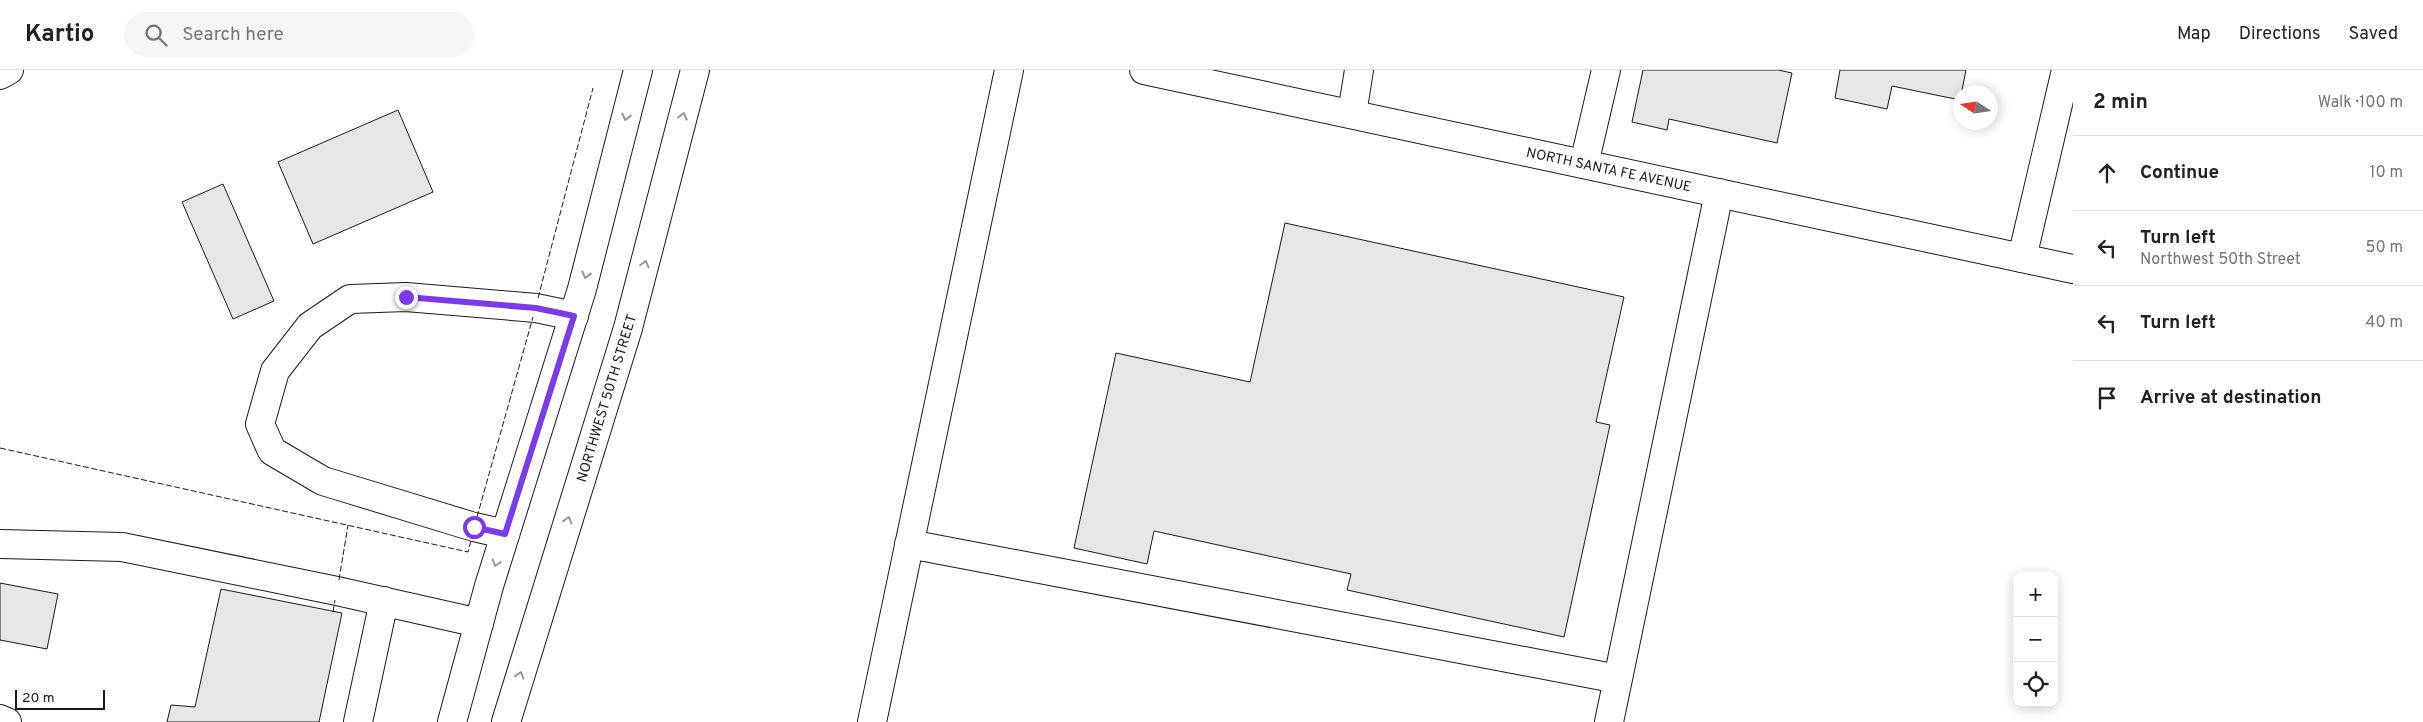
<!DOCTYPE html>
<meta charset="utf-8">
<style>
:root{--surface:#fff;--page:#f6f6f6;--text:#202124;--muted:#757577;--line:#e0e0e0}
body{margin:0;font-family:Overpass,sans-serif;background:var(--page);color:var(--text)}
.controls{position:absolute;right:15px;bottom:15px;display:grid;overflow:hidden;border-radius:10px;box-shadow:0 2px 12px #0003}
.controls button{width:45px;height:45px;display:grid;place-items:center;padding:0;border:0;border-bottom:1px solid var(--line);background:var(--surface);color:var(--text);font:25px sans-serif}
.compass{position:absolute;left:1953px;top:15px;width:45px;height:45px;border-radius:50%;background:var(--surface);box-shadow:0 2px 12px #0003;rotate:282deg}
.scale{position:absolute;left:15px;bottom:12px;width:90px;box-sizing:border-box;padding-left:5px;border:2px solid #1a1a1a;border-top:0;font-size:14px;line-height:18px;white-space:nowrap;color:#1a1a1a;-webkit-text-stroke:4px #fff;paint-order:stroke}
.stop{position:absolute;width:15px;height:15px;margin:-11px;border:4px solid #7c3aed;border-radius:50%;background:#fff}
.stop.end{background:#7c3aed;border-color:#fff;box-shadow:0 1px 5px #0008}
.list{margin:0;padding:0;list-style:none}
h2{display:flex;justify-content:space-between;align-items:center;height:65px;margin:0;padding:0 20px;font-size:21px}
h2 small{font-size:16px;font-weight:400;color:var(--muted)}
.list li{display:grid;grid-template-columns:32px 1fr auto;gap:15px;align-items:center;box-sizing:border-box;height:75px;padding:0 20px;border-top:1px solid var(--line)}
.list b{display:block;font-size:19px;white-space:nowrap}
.list p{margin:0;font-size:16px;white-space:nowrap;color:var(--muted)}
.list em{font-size:16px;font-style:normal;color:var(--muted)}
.icon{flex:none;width:28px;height:28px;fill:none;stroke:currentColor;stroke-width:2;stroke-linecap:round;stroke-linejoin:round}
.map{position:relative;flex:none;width:2073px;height:652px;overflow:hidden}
header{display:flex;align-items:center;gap:30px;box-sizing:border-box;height:70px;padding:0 25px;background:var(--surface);border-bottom:1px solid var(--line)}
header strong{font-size:24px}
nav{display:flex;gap:28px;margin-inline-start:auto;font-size:18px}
.search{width:350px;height:45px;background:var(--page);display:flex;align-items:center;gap:12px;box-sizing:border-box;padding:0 18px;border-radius:28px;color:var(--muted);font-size:19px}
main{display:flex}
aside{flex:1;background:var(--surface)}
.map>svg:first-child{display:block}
</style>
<header>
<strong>Kartio</strong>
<div class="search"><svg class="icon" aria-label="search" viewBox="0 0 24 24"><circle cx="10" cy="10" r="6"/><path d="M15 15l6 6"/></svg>Search here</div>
<nav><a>Map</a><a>Directions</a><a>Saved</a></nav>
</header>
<main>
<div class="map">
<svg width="2073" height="652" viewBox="0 0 2073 652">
<rect width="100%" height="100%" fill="#fff"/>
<!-- building -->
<path fill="#e6e6e6" stroke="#1a1a1a" d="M1643 0H1778L1792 3 1777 73 1669 49 1667 60 1632 52Z
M1840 0H1966L1960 30 1892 16 1887 39 1835 28Z
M398 40 433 122 313 174 278 92Z
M223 114 274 231 233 249 182 132Z
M1285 153 1624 227 1596 352 1610 355 1564 567 1347 520 1351 504 1154 461 1147 494 1074 478 1116 283 1250 312Z
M0 513 58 524 47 579 0 570Z
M221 519 342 543 319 652H167L171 635 195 637Z"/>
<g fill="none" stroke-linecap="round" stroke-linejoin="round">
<!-- minor casing -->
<g stroke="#1a1a1a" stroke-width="30">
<path id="minor" d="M1352 44 1359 0
M1584 94 1606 0
M2022 188 2066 0
M505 464 474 457 323 411 272 381 260 354 275 301 310 256 350 229 406 227 536 238 574 246
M0 474 122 477 337 521 479 553
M909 474 1618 609
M0 649 7 652
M358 652 384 531
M872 652 1009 0
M1609 652 1719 123"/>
</g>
<!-- major casing -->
<g stroke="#1a1a1a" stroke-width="30">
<path id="major" d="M1144 0 2073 199
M452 652 489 516 582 219 638 0
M506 652 628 258 695 0"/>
</g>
<!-- highway casing -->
<g stroke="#1a1a1a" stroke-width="30">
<path id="highway" d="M0 5 9 0"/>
</g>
<!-- minor -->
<use href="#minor" stroke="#fff" stroke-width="28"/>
<!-- major -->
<use href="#major" stroke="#fff" stroke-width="28"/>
<!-- highway -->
<use href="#highway" stroke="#fff" stroke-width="28"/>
<!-- fence -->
<path stroke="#1a1a1a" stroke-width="1" stroke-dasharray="6 2.5" stroke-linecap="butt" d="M538 228 593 18
M0 378 468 482 472 466
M477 447 533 247
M339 510 348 455
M333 542 335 530"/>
</g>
<!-- one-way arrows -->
<defs><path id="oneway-chevron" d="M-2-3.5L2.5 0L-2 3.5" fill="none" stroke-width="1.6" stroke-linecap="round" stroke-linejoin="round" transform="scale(1.25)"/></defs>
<g stroke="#989898">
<use href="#oneway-chevron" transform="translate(683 46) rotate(-76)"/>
<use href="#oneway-chevron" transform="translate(626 47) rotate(104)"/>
<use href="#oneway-chevron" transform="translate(645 194) rotate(-75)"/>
<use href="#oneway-chevron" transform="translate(586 205) rotate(104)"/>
<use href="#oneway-chevron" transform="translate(568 450) rotate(-73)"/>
<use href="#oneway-chevron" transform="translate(496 493) rotate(108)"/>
<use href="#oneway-chevron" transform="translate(520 605) rotate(-73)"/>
</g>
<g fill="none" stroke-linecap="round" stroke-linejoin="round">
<!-- route -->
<path stroke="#7c3aed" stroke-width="6" d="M406 227 536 238 574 246 505 464 474 457"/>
</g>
<g text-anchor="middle" stroke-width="4" stroke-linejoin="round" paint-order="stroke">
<!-- street labels -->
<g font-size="14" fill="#1a1a1a" stroke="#fff">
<text transform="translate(1609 99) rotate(12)" y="5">NORTH SANTA FE AVENUE</text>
<text transform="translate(606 328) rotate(-73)" y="5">NORTHWEST 50TH STREET</text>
</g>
</g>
</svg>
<div class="controls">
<button>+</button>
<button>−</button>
<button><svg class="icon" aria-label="locate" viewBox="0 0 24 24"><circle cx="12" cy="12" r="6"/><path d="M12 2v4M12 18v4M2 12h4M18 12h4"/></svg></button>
</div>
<svg class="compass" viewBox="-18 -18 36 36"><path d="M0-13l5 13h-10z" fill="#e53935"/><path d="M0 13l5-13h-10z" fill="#757577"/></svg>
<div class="scale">20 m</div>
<div class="stop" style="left:474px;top:457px"></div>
<div class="stop end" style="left:406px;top:227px"></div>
</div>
<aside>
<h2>2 min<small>Walk · 100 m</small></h2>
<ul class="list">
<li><svg class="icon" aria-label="ahead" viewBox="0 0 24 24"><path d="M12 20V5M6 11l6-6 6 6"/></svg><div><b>Continue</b></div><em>10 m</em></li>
<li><svg class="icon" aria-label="left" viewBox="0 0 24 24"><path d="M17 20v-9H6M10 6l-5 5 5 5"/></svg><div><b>Turn left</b><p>Northwest 50th Street</p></div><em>50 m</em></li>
<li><svg class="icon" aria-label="left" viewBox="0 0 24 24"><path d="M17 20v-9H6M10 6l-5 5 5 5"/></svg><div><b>Turn left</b></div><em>40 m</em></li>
<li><svg class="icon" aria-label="arrive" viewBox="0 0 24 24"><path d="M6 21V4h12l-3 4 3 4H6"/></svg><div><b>Arrive at destination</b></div></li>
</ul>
</aside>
</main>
